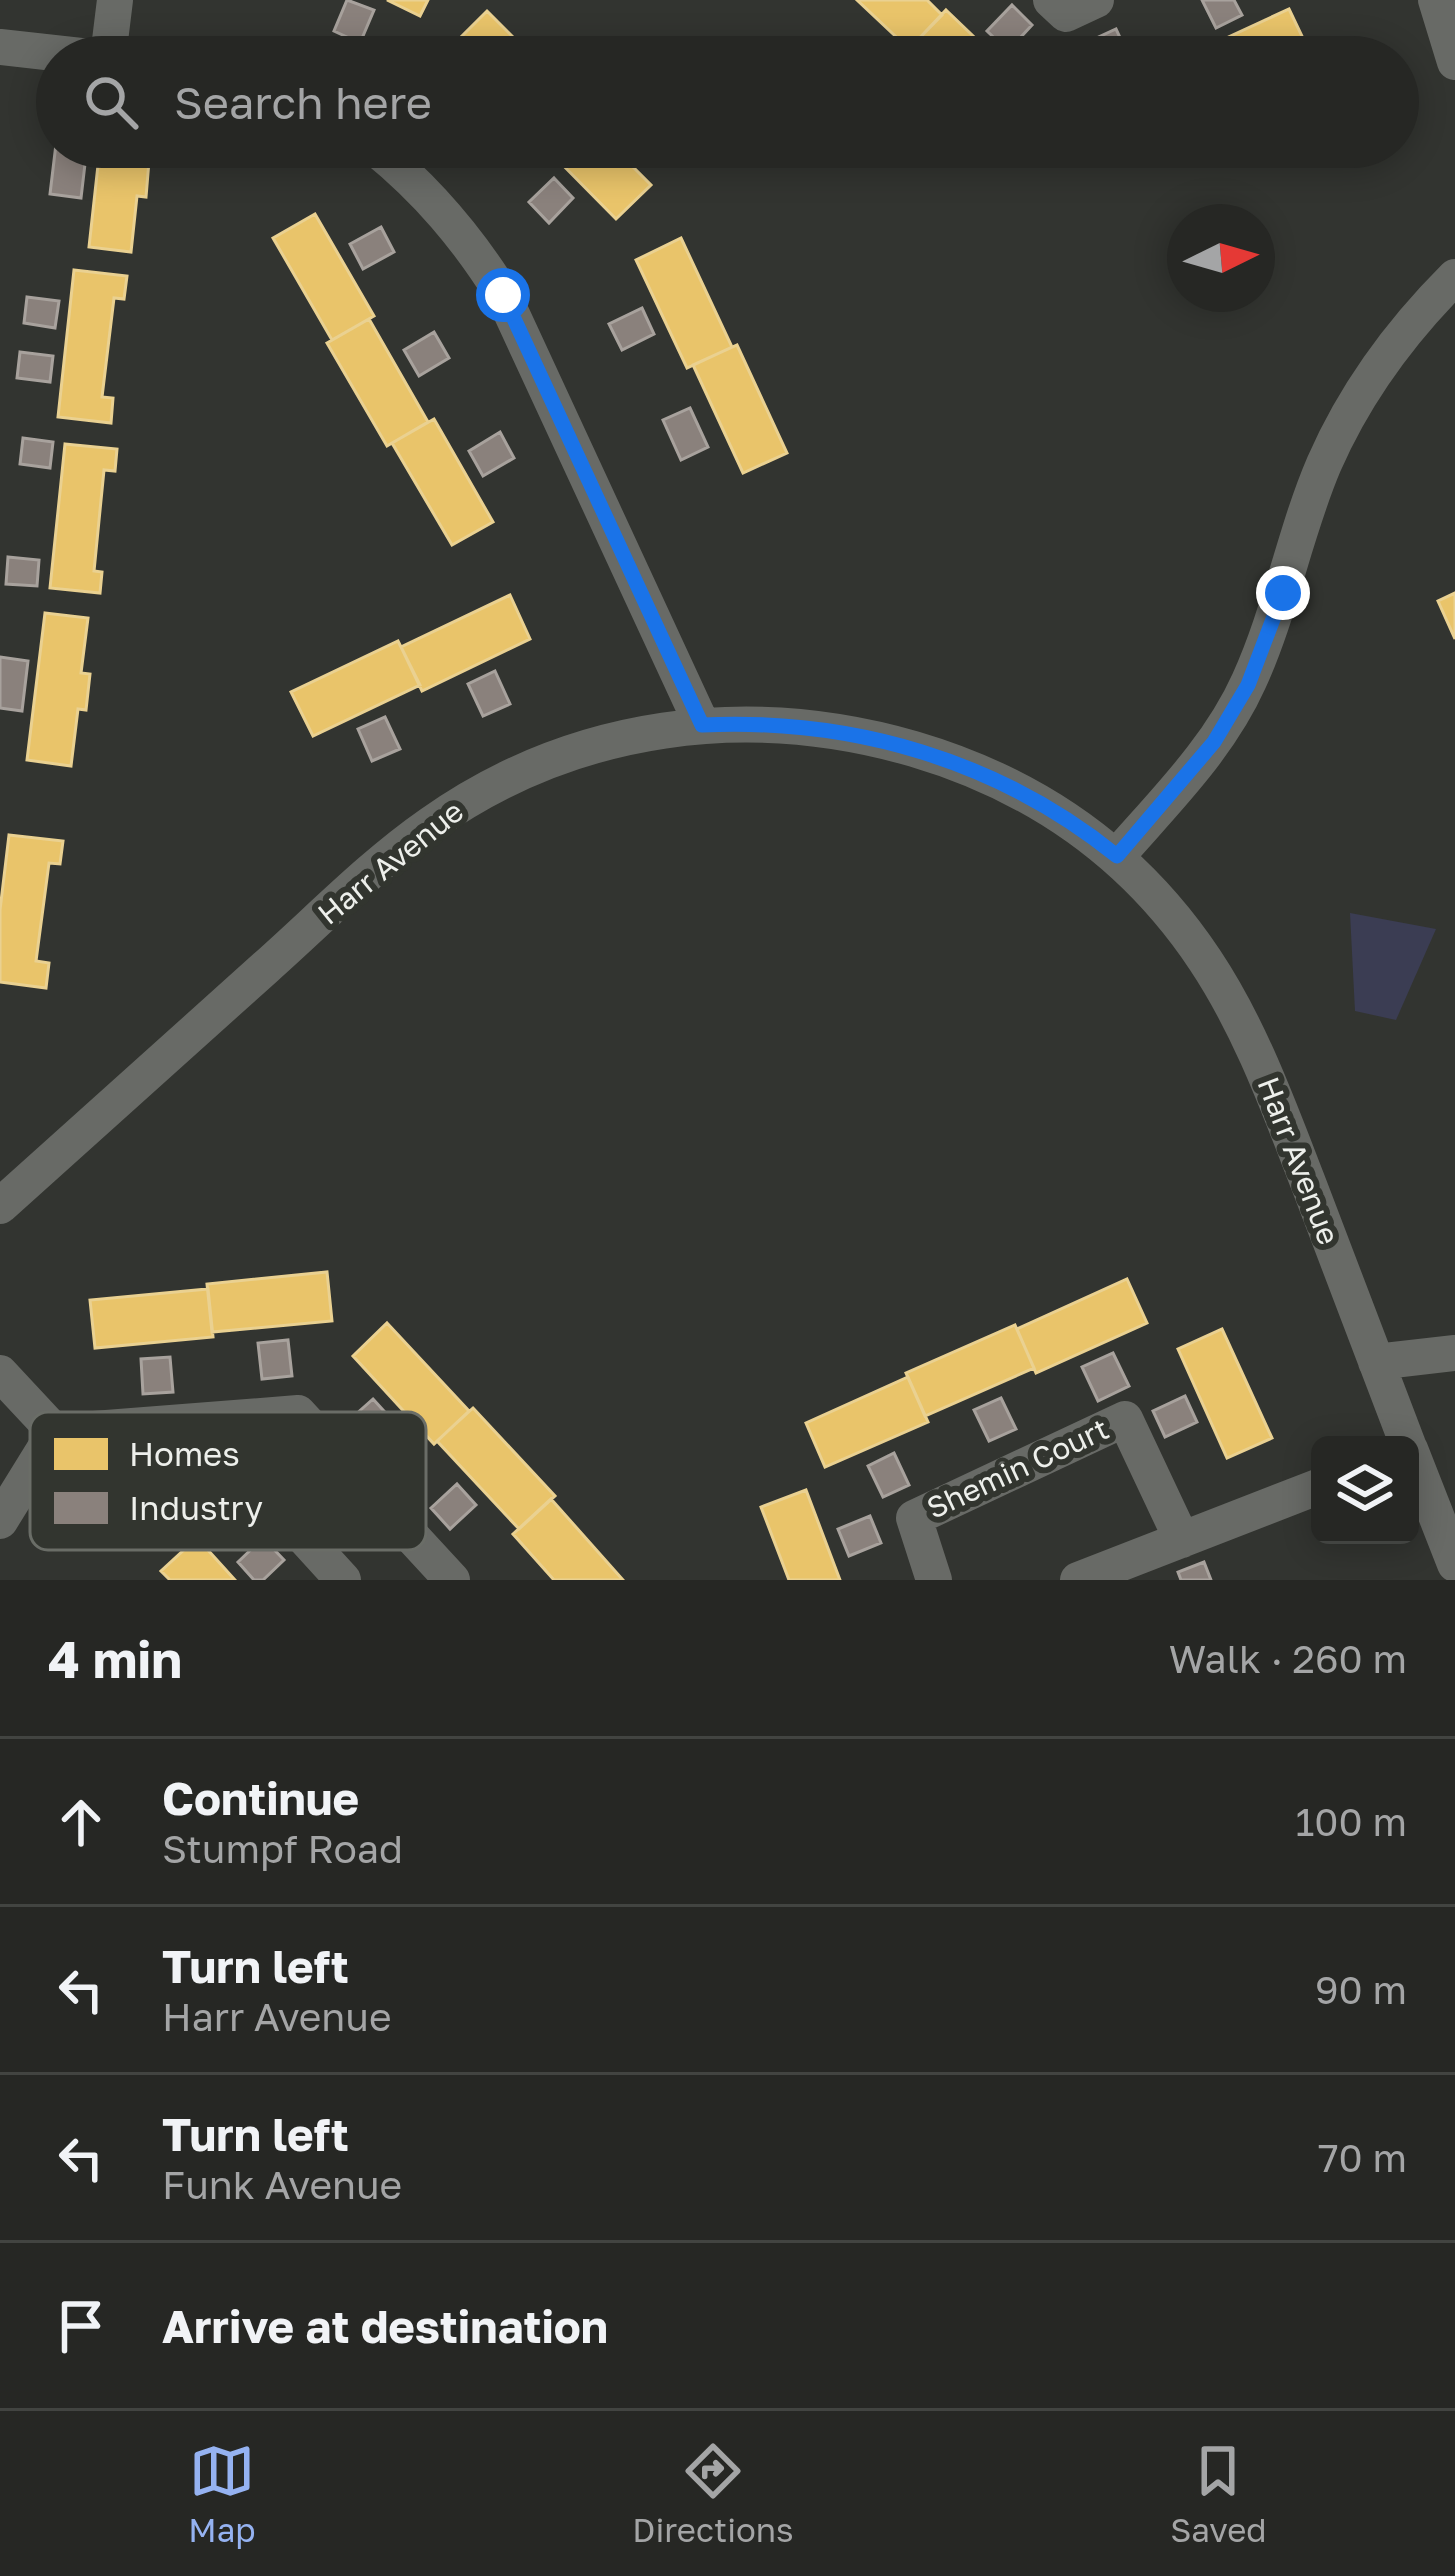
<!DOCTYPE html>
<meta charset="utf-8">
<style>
:root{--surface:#262724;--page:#323331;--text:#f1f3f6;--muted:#a4a5a6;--line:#424441;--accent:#95b2f1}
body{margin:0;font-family:"Golos Text",sans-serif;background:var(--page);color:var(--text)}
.controls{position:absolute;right:36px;bottom:36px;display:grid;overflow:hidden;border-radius:18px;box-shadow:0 6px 30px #0003}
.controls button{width:108px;height:108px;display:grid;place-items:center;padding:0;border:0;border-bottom:3px solid var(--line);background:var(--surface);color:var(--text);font:60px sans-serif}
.compass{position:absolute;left:1167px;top:204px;width:108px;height:108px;border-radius:50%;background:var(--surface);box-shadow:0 6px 30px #0003;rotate:85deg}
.stop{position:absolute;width:36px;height:36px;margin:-27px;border:9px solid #1a73e8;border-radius:50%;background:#fff}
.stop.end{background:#1a73e8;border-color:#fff;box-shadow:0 3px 12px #0008}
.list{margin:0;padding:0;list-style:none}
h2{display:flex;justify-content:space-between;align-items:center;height:156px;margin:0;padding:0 48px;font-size:51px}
h2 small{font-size:39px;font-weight:400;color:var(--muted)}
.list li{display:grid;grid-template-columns:78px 1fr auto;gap:36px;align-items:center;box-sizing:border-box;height:168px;padding:0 48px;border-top:3px solid var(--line)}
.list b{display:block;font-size:45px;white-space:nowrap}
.list p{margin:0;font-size:39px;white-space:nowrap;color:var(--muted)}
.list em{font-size:39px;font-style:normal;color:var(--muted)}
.icon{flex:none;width:66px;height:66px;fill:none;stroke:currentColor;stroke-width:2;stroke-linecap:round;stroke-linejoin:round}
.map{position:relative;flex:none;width:1455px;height:1580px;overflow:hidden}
.search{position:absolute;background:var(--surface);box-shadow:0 6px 30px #0003;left:36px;right:36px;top:36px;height:132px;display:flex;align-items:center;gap:30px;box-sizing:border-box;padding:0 42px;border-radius:66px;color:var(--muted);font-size:45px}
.sheet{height:828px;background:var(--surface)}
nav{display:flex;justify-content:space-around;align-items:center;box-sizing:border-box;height:168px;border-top:3px solid var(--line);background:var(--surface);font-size:33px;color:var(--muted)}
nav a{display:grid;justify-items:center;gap:6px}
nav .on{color:var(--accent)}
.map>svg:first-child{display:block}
</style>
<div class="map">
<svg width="1455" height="1580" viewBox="0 0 1455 1580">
<rect width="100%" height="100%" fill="#323430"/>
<!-- green -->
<path fill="#3b3d53" d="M1350 913 1436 929 1396 1020 1355 1011Z"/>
<!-- homes -->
<path fill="#e9c46a" stroke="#ead191" stroke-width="3" d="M387 0H428L420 16Z
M857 0H927L942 15 909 49Z
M1289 9 1310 53 1301 57H1185Z
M946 10 995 57H926L913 45Z
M487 11 533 57H462L451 47Z
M100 147H141L140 160 149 161 146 197 137 196 131 252 89 247Z
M545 147H613L651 185 616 219Z
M315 214 374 316 332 340 273 238Z
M681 238 732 347 687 368 636 260Z
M74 270 127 276 124 299 114 298 102 397 113 398 111 423 58 417Z
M369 319 428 422 387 446 327 343Z
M737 345 787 453 743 473 693 365Z
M434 419 493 522 452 545 392 443Z
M65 444 117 449 115 471 104 470 94 571 102 572 100 593 50 588Z
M1455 593V639L1438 601Z
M510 595 530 639 422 691 401 647Z
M45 613 88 618 81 673 90 674 86 710 78 709 71 766 27 760Z
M398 641 420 685 313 736 291 692Z
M9 835 63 841 60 864 49 863 36 961 49 963 46 988 0 982V910Z
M327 1272 332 1321 212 1332 207 1284Z
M1127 1279 1147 1323 1036 1373 1017 1329Z
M208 1289 213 1337 95 1348 90 1300Z
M387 1323 469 1411 434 1444 353 1356Z
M1015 1325 1034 1368 925 1416 906 1373Z
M1222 1329 1272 1438 1227 1458 1178 1349Z
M908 1377 928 1422 825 1467 806 1423Z
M473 1408 555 1496 519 1529 437 1441Z
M806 1490 840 1580H789L761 1507Z
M551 1499 623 1580H554L513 1534Z
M197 1538 235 1580H170L161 1571Z"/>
<!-- industry -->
<path fill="#8a817c" stroke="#a8a29d" stroke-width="3" d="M347 0 374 10 360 43 334 31Z
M1202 0H1234L1242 15 1216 28Z
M1012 5 1032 25 1008 51 987 31Z
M1116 29 1129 57H1098L1090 41Z
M56 144 57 147H87L81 198 50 194Z
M554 178 573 198 549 223 529 202Z
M381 227 394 252 363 269 350 244Z
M27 297 59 301 55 328 24 323Z
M642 308 654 334 622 350 609 324Z
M434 332 449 358 419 376 404 350Z
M20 352 53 356 50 382 17 378Z
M690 408 708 447 681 460 663 420Z
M500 432 514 458 483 476 469 451Z
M23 438 53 442 50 468 20 464Z
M8 557 39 560 37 586 6 584Z
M0 657 28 661 22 711 0 708Z
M495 671 510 704 483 716 468 684Z
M385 717 400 749 372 761 358 729Z
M288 1340 292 1376 262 1379 258 1343Z
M1113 1353 1129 1386 1098 1401 1082 1367Z
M170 1357 173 1392 143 1394 141 1359Z
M1185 1396 1197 1422 1165 1437 1153 1411Z
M1001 1398 1016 1429 989 1441 974 1410Z
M373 1399 392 1420 365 1444 346 1423Z
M894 1453 909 1485 883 1497 868 1466Z
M457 1484 476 1505 450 1529 431 1508Z
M870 1516 881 1543 849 1556 838 1529Z
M263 1538 284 1560 263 1580H254L238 1562Z
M1204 1562 1211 1580H1181L1178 1572Z"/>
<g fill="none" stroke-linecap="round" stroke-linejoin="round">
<!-- minor -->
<path stroke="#686a66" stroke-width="36" d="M1051 0 1066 14 1096 0
M1436 0 1455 62
M0 47 90 57
M108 57 115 0
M374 147C427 190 467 237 503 295L702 725
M1117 856C1165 801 1219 748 1249 681 1281 611 1294 534 1324 464 1355 393 1400 332 1455 277
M0 1206C89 1126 178 1046 266 967 320 919 372 865 431 824 574 723 748 701 914 749 1036 785 1135 855 1205 960 1251 1029 1279 1108 1309 1185 1342 1272 1375 1358 1408 1445
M1376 1362 1455 1353
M0 1373 55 1432
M198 1421 343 1580
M55 1432 298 1413 452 1580
M1410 1449 1455 1564
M0 1521 55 1432
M934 1580 914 1518 1125 1419 1182 1540
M1078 1580 1320 1486"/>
</g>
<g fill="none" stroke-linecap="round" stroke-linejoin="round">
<!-- route -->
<path stroke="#1a73e8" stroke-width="15" d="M503 295 702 725C853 718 998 760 1117 856L1214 742 1248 685 1283 593"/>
</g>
<g text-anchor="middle" stroke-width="12" stroke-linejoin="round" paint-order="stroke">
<!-- street labels -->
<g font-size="30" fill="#edefeb" stroke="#32352f">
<text transform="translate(391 863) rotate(-39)" y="10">Harr Avenue</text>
<text transform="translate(1298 1161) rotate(69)" y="10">Harr Avenue</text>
<text transform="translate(1018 1469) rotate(-25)" y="10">Shemin Court</text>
</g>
</g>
<!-- legend -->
<rect x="30" y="1412" width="396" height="138" rx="18" fill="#32352f" stroke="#6a6d67" stroke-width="3"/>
<rect x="54" y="1438" width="54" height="32" fill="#e9c46a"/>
<rect x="54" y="1492" width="54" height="32" fill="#8a817c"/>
<g font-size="33" fill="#edefeb">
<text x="129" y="1466">Homes</text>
<text x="129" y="1520">Industry</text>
</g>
</svg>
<div class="controls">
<button><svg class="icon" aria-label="layers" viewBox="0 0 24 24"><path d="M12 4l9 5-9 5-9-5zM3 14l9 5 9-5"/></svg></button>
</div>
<svg class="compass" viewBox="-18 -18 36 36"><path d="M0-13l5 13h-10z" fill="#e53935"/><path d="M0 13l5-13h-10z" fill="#a4a5a6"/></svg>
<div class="stop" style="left:503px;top:295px"></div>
<div class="stop end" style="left:1283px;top:593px"></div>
<div class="search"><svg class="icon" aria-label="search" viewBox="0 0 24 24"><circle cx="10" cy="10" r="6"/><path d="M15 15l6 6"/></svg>Search here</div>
</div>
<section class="sheet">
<h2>4 min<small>Walk · 260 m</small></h2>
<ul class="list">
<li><svg class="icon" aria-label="ahead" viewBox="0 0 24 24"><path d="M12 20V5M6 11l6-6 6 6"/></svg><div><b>Continue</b><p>Stumpf Road</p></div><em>100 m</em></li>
<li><svg class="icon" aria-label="left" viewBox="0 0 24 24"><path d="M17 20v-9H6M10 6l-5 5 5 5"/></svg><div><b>Turn left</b><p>Harr Avenue</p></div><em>90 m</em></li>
<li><svg class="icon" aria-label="left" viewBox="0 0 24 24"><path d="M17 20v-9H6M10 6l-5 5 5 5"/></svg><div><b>Turn left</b><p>Funk Avenue</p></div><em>70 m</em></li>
<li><svg class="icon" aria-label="arrive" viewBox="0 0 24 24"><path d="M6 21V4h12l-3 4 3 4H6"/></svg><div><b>Arrive at destination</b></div></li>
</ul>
</section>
<nav>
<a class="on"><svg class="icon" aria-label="map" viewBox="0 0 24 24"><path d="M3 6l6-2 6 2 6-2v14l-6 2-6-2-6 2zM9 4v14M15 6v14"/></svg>Map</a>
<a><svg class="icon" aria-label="directions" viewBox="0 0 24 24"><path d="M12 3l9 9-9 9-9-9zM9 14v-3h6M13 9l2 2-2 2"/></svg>Directions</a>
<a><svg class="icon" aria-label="saved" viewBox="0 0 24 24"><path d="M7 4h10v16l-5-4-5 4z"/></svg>Saved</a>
</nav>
